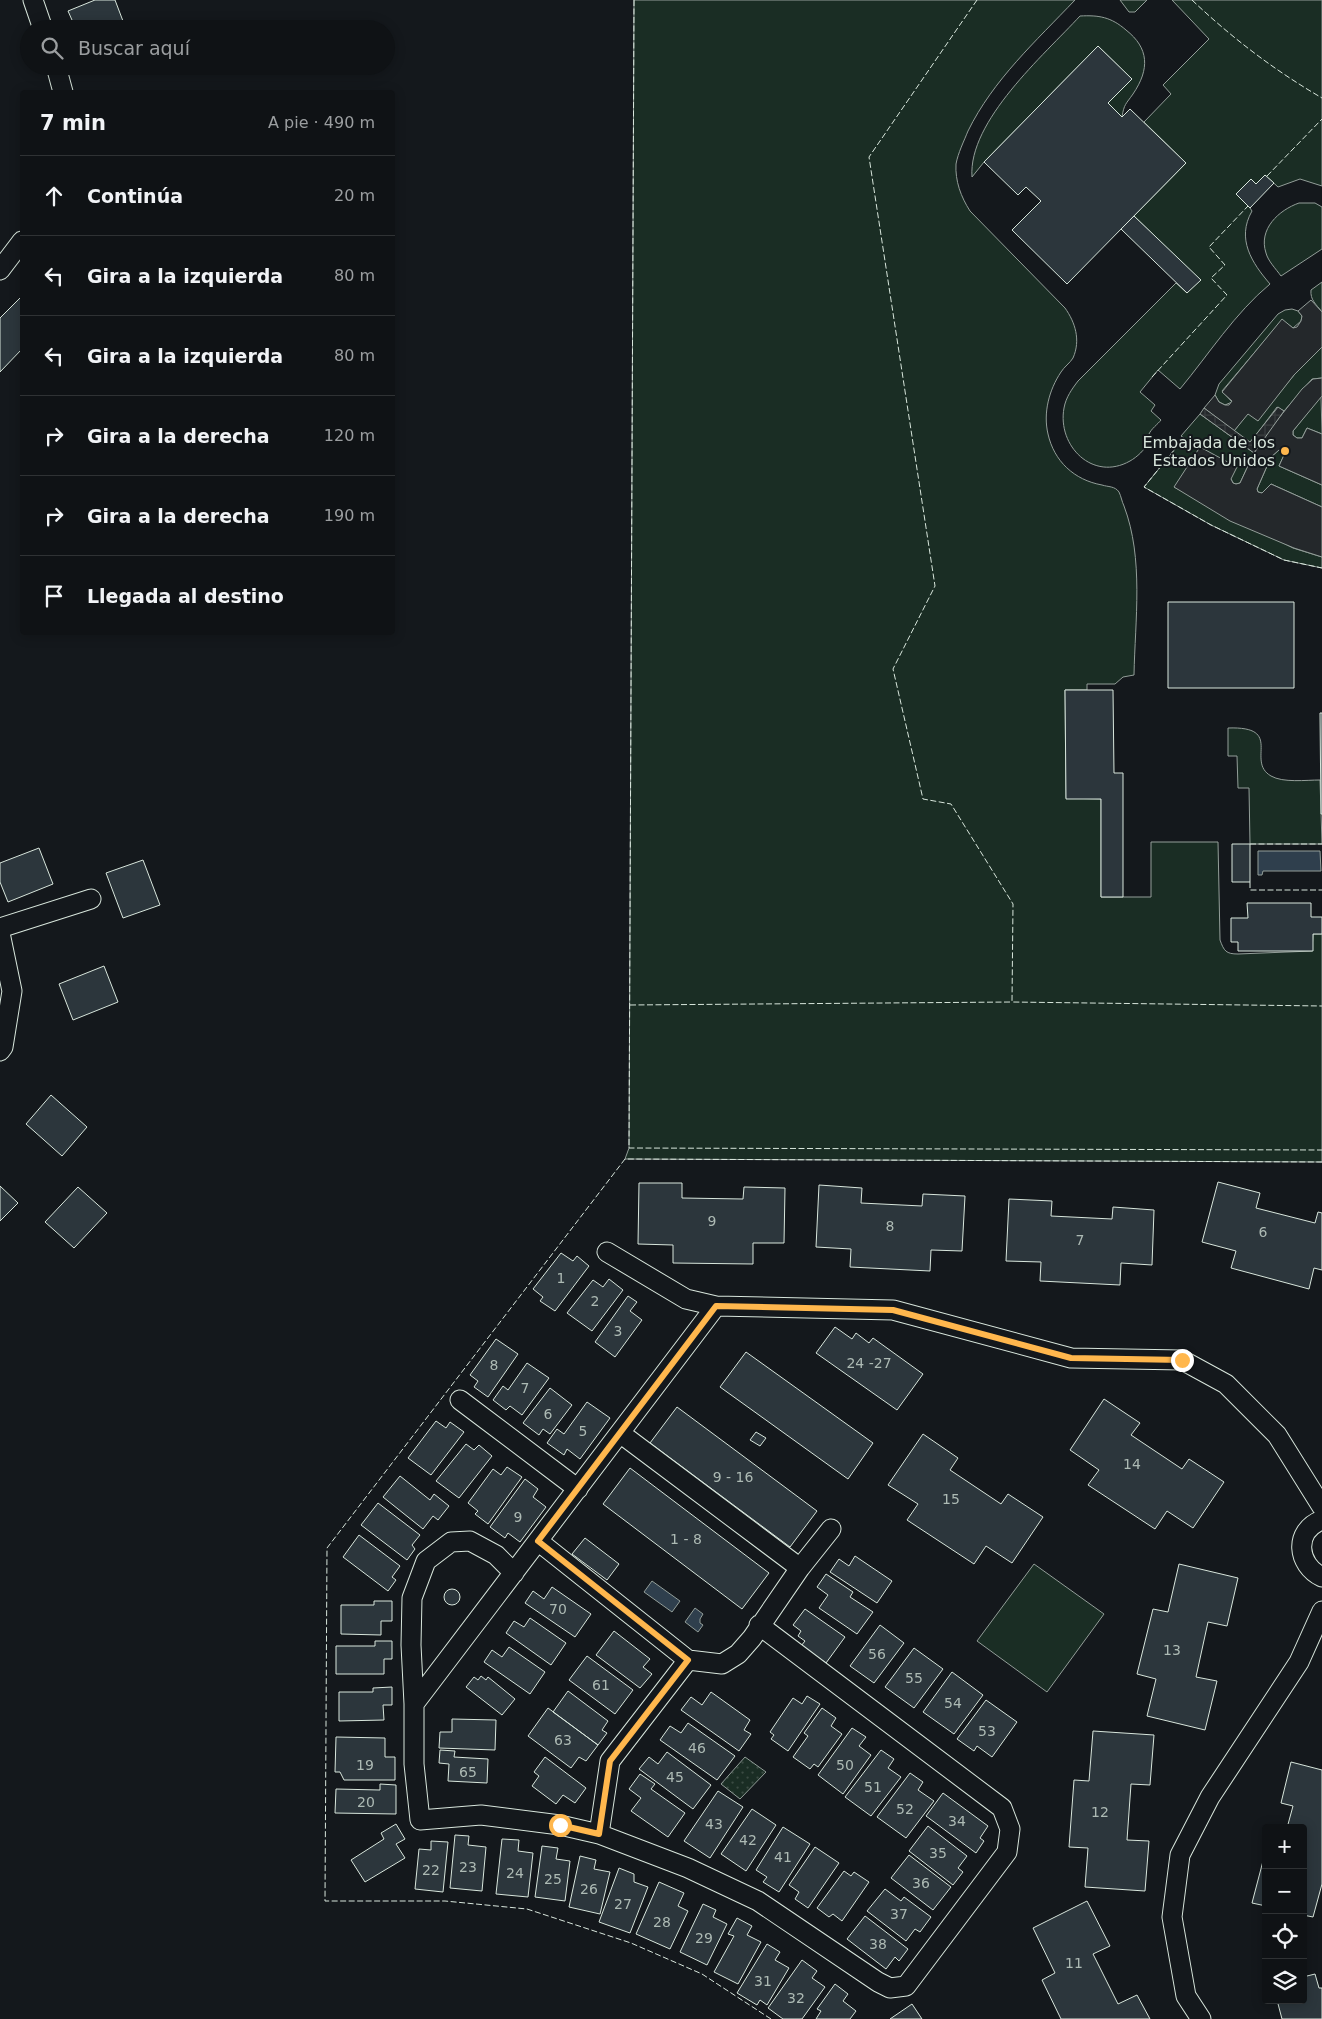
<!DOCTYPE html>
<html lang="es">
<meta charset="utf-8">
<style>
:root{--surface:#0f1215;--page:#181b1e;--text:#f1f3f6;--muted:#9b9ea0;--line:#2f3234}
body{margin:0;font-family:"DejaVu Sans",sans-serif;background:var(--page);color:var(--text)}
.controls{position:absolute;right:15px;bottom:15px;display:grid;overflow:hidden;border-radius:5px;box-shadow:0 2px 12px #0003}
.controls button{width:45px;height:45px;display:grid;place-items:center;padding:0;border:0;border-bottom:1px solid var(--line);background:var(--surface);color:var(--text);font:25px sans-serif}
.stop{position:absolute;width:15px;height:15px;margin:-11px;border:4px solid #ffb74d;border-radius:50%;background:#fff}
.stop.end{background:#ffb74d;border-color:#fff;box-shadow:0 1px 5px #0008}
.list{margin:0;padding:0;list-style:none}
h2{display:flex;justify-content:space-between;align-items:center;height:65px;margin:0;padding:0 20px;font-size:21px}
h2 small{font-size:16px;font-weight:400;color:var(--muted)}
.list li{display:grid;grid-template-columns:32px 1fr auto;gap:15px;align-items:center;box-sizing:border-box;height:80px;padding:0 20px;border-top:1px solid var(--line)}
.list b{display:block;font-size:19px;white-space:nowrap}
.list em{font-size:16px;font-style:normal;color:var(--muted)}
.icon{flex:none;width:28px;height:28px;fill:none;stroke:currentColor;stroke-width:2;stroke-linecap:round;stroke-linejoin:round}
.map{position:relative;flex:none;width:1322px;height:2019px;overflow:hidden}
.search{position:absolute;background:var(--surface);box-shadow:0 2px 12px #0003;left:20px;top:20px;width:375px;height:55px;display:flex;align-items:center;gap:12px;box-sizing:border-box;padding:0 18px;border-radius:28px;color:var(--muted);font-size:19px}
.panel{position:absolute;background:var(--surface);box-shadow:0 2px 12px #0003;left:20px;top:90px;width:375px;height:545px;border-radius:5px}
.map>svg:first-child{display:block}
</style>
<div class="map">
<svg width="1322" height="2019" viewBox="0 0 1322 2019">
<defs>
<pattern id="park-dots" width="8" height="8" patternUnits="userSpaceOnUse" patternTransform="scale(1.25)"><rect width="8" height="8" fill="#1a2d24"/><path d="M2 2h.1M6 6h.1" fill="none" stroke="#3b4b43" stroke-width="1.8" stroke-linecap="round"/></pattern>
<pattern id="plaza-grid" width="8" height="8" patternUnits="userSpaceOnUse" patternTransform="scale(1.25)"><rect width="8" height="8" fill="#24282b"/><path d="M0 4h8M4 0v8" fill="none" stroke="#393d3f"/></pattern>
</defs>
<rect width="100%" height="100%" fill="#14181c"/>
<!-- grass -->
<path fill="#1a2d24" stroke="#939e99" d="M634 0H1075C1036 41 993 80 968 131 964 141 958 153 956 164 955 181 961 197 970 211L1065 308C1075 322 1081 340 1073 358 1070 363 1064 367 1061 372 1049 390 1043 413 1048 434 1054 461 1074 480 1102 485 1108 487 1115 486 1119 492 1121 496 1122 502 1124 506 1144 559 1135 620 1134 675L1123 677 1115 684H1087V690H1065L1066 798 1101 799V897H1151V842H1218L1220 940C1224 951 1226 954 1238 954L1312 951 1313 934H1322V1162L625 1159 629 1148Z
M1120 0H1147L1135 12H1129Z
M1172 0H1322V186L1300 179 1278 187 1265 175 1256 184 1251 179 1250 208 1252 211C1236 239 1252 263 1270 284 1235 313 1209 354 1180 389L1158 370 1140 392 1155 405 1151 411 1161 420C1158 424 1151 429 1149 434 1148 437 1149 440 1148 442 1145 450 1137 457 1130 461 1093 482 1057 446 1064 408 1066 397 1072 389 1078 381L1176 283 1187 293 1200 280 1134 216 1186 163 1144 122 1171 94 1163 85 1209 39Z
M1080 16C1099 15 1111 17 1126 30 1149 48 1150 69 1133 94 1126 104 1124 104 1122 117L1108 103 1132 79 1098 46 984 162 972 177C968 121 1044 55 1080 16Z
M1299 203H1315L1322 207V249L1281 276C1276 269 1268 261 1266 253 1258 229 1279 210 1299 203Z
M1322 282V312C1316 304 1310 300 1311 290Z
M1292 309 1298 311 1302 316 1301 321 1293 328 1282 320 1222 391 1232 402 1225 405 1219 402 1215 395 1219 384 1278 314 1285 310Z
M1322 347V378L1312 379 1284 411 1277 407 1250 443 1234 431 1248 413 1257 420 1294 375Z
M1321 396 1322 434 1307 428 1302 438H1297L1293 435V431Z
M1200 414 1254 453 1240 483 1236 484 1233 483 1231 479 1174 487 1293 548 1322 557V568L1284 560 1211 525 1144 487 1184 438 1181 436Z
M1279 450 1283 451 1284 455 1279 466 1322 485V507L1271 484 1262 493 1258 492 1257 489 1271 457Z
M1228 728C1285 726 1245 761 1271 776 1283 783 1306 780 1320 780L1322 844H1250L1249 788H1238L1237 756H1228Z
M1034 1564 1104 1614 1047 1692 977 1641Z"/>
<!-- park -->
<path fill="url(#park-dots)" stroke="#939e99" d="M745 1757 766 1772 740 1799 721 1784Z"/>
<!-- parking -->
<path fill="#24282b" stroke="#939e99" d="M1311 300 1322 312V347L1294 375 1258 421 1248 414 1234 431 1204 408 1215 395 1219 402 1225 405H1229L1232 401 1222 392 1282 319 1293 328 1297 327 1301 321 1302 316 1298 311Z
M1322 378V396L1293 431V435L1297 438H1302L1307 428 1322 434V485L1279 466 1284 455 1283 451 1279 450 1271 457 1257 489 1258 492 1262 493 1271 484 1322 507V557L1294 548 1230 521 1174 487 1200 447 1237 467 1231 479 1233 483 1236 484 1240 483 1254 453 1267 433 1302 389 1313 379Z"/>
<!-- plaza -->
<path fill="url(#plaza-grid)" stroke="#939e99" d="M1278 407 1284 411 1254 453 1200 414 1204 408 1250 442Z"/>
<!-- water -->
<path fill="#2f3f4d" stroke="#939e99" d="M1258 851H1320L1321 871H1263L1262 875H1258Z
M652 1581 680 1601 672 1612 644 1592Z
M695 1608 703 1614 700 1619V1623L703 1625 698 1632 685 1622Z"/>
<!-- building -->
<path fill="#2c363c" stroke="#d8e6dc" d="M95 0H115L126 29H76L68 11Z
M1098 46 1132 79 1108 103 1122 117 1130 109 1186 163 1067 284 1012 230 1041 201 1026 187 1018 195 984 162Z
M1265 175 1274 183 1250 208 1236 194 1251 179 1256 184Z
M1134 216 1201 280 1187 293 1121 229Z
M22 296V349L0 372V318Z
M1168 602H1294V688H1168Z
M1065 690H1113L1114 773H1123V897H1101V799H1066Z
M1320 713H1322V814H1321Z
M1232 844H1250V882H1232Z
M39 848 53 884 8 902 0 882V863Z
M143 860 160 905 123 918 106 873Z
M1247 903H1311V917H1322V934H1313V951H1238V942H1231V918H1248Z
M104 966 118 1002 73 1020 59 984Z
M51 1095 87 1127 62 1156 26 1124Z
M1218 1182 1260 1193 1256 1208 1315 1223 1318 1212 1322 1213V1270L1314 1268 1309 1289 1231 1268 1236 1251 1202 1242Z
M639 1183H682V1198L743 1199 744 1187 785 1188 784 1243H753V1264L673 1263V1245L638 1244Z
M819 1185 862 1188 861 1203 922 1206 923 1194 965 1196 962 1251 931 1250 930 1271 850 1267 851 1249 816 1247Z
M0 1186 18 1203 0 1221Z
M78 1187 107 1213 74 1248 45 1222Z
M1009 1199 1052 1201 1051 1216 1112 1219 1113 1207 1154 1210 1152 1265 1121 1263 1120 1285 1040 1281 1041 1262 1006 1261Z
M561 1253 573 1261 577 1256 589 1266 555 1311 540 1301 543 1297 533 1289Z
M609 1279 623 1290 592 1331 567 1313 593 1280 603 1287Z
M628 1296 637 1302 630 1311 642 1320 615 1357 595 1342Z
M835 1327 852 1339 856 1333 869 1343 873 1338 923 1374 897 1410 816 1353Z
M496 1339 518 1354 488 1397 474 1387 478 1381 470 1375Z
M746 1352 873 1443 848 1479 720 1387Z
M527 1363 549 1378 522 1415 510 1406 506 1410 493 1400 503 1386 508 1390Z
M550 1388 572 1405 550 1434 543 1429 539 1435 523 1423Z
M1104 1399 1140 1423 1131 1435 1182 1469 1189 1459 1224 1482 1193 1528 1167 1511 1155 1529 1088 1485 1099 1470 1070 1450Z
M587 1402 610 1418 580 1459 567 1449 564 1455 547 1443 557 1429 564 1434Z
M677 1407 817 1511 790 1547 650 1443Z
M436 1421 446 1428 450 1422 464 1432 431 1475 408 1458Z
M756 1432 766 1438 760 1446 750 1440Z
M923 1434 958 1458 950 1470 1001 1504 1008 1494 1043 1517 1012 1563 986 1546 974 1564 907 1520 918 1504 888 1485Z
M466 1444 474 1450 479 1445 492 1456 459 1498 436 1481Z
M507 1467 522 1477 488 1524 475 1514 478 1511 468 1503 493 1469 501 1475Z
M630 1468 769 1573 742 1609 603 1504Z
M400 1476 430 1500 434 1494 449 1506 438 1520 433 1516 423 1529 383 1497Z
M525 1479 538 1489 533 1497 546 1507 520 1542 508 1533 505 1538 490 1527Z
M378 1503 420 1535 412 1545 415 1549 407 1560 361 1525Z
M359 1535 400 1566 392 1577 396 1580 388 1591 343 1557Z
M585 1538 619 1564 607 1580 572 1554Z
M855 1556 892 1581 877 1603 830 1572 839 1559 849 1566Z
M1179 1564 1238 1578 1227 1626 1208 1622 1196 1677 1217 1681 1205 1730 1147 1716 1156 1679 1137 1674 1153 1609 1168 1612Z
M826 1574 853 1592 850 1597 873 1612 857 1634 819 1608 828 1595 817 1587Z
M552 1587 591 1614 575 1637 525 1603 533 1591 544 1599Z
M444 1597a8 8 0 1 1 16 0a8 8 0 1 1-16 0Z
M374 1601H392V1621H381V1635L341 1634V1605H374Z
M805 1609 845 1637 826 1663 801 1646 805 1641 798 1636 801 1631 793 1625Z
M530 1618 566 1643 551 1665 506 1633 514 1621 524 1627Z
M880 1625 904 1643 874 1683 850 1666Z
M614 1631 650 1659 643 1667 652 1674 640 1688 596 1655Z
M375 1641H392V1659H384V1674H336V1646H375Z
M509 1647 545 1672 530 1694 484 1662 492 1650 502 1657Z
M914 1648 943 1669 914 1708 885 1687Z
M587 1656 633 1690 615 1714 569 1680Z
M952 1672 983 1695 954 1734 923 1712Z
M481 1676 486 1680 488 1677 515 1699 502 1715 466 1687 474 1677 478 1680Z
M392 1687V1705H383L384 1720 339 1721V1692H373V1688Z
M568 1691 608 1721 602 1730 607 1733 598 1745 553 1712Z
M711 1692 750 1720 744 1730 751 1734 739 1751 681 1710 691 1697 702 1705Z
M807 1696 820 1704 788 1751 771 1739 774 1735 770 1732 793 1698 802 1704Z
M986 1700 1017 1722 992 1757 977 1746 974 1751 957 1739Z
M548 1708 598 1745 586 1761 579 1757 571 1768 528 1736Z
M822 1708 836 1718 831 1726 842 1734 818 1767 814 1764 810 1769 793 1757 808 1736 804 1733Z
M452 1719 496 1720 495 1750 439 1748 440 1732H452Z
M688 1723 735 1756 717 1780 660 1740 670 1726 681 1733Z
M852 1728 866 1737 859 1746 871 1755 843 1794 818 1775Z
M1093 1731 1154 1735 1150 1785 1131 1784 1127 1840 1149 1841 1145 1891 1085 1887 1088 1848 1069 1847 1074 1780 1089 1781Z
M336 1737 385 1738V1757H395V1780H344L340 1772H335Z
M440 1750 455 1751 454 1757 488 1759 487 1783 448 1781 449 1764 439 1763Z
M881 1750 894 1759 888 1768 901 1777 871 1816 845 1797Z
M667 1752 711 1785 693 1809 639 1769 649 1757 658 1764Z
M545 1757 586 1788 575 1803 563 1795 556 1804 532 1786 539 1776 534 1772Z
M1291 1762 1322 1770V1884L1313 1917 1303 1915V1828H1287L1293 1806 1281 1803Z
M910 1773 923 1782 918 1790 934 1801 906 1838 877 1817Z
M640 1774 655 1784 651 1789 685 1813 668 1837 631 1811 641 1798 629 1789Z
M380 1784 396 1785V1814L335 1813 336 1789 380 1790Z
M718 1791 743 1807 710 1858 684 1841Z
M943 1793 988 1826 980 1838 984 1841 976 1853 926 1816Z
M752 1809 776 1825 746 1871 721 1854Z
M396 1824 405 1839 396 1844 405 1858 365 1882 351 1860 384 1839 381 1833Z
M928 1826 967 1856 958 1868 963 1872 953 1885 909 1851Z
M783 1827 810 1844 779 1892 763 1882 767 1877 756 1870Z
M455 1835 469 1836 468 1845 486 1847 482 1891 450 1888Z
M502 1839 519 1840 518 1851 533 1853 528 1897 496 1894Z
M431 1841 448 1842 443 1892 415 1889 419 1849 431 1850Z
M542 1846 558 1848 556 1859 570 1861 565 1901 535 1897Z
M815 1847 839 1863 808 1908 795 1899 799 1892 789 1885Z
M909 1855 951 1887 933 1910 891 1878Z
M580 1856 596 1860 594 1869 610 1872 600 1914 569 1907Z
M1263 1861 1266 1862V1906L1252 1903Z
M619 1868 634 1874V1882L648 1887 630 1933 599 1922Z
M844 1871 851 1876 854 1872 869 1882 842 1921 833 1914 829 1917 817 1908Z
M659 1882 684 1893 678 1906 688 1911 670 1949 636 1934Z
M885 1889 901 1901 904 1897 931 1917 920 1932 915 1929 906 1941 867 1911Z
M1087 1901 1110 1946 1093 1954 1118 2004 1137 1995 1150 2019H1061L1042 1980 1055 1973 1033 1928Z
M703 1904 716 1910 713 1917 727 1924 707 1965 680 1952Z
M865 1916 908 1949 899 1961 895 1957 886 1969 847 1939Z
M737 1918 752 1926 747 1935 761 1942 738 1984 714 1972 734 1936 728 1934Z
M767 1944 780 1952 775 1960 789 1968 767 2005 760 2000 757 2005 737 1993Z
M802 1960 817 1971 812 1978 825 1987 802 2019H783L768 2008Z
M1315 1974 1319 1988H1322V2019H1282L1277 2000H1303V1977Z
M835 1984 848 1994 843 2001 856 2011 850 2019H816L821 2011 817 2009Z
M912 2004 922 2019H890Z"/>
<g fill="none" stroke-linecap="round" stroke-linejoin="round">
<!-- minor casing -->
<g stroke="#d8e6dc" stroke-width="21">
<path id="minor" d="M33 0 43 29
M56 66 63 92
M0 270 22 241
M0 928 91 899
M0 933 12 991 3 1047 0 1051
M607 1252 686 1299 716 1306 893 1310 1071 1358 1182 1360 1226 1384 1277 1435 1322 1507
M460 1400 578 1489
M620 1433 800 1568
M1322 1520C1293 1531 1297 1565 1322 1577
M538 1541 688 1660
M514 1573 496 1555 470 1541 451 1542 426 1561 412 1598 411 1645 414 1704V1764L420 1820 481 1815 560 1825 599 1834 688 1868 758 1901 878 1982 890 1988 906 1986 1007 1852 1010 1829 1002 1808 759 1625
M414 1704 716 1306
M599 1834 610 1761 688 1660 722 1664 738 1654 752 1638 800 1568 831 1529
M1201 2019 1186 1996 1172 1917 1180 1855 1210 1797 1299 1662 1322 1611"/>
</g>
<!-- minor -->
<use href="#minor" stroke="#14181c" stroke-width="19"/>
<!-- fence -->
<path stroke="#d8e6dc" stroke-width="1" stroke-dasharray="6 2.5" stroke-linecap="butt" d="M634 0 629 1148 1322 1150
M977 0 869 157 935 586 893 669 923 799 951 804 1013 904 1012 1002 1322 1006
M1192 0C1232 38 1274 70 1322 98
M1267 176 1322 119
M1152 377 1227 295 1211 278 1225 265 1209 247 1248 206
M1184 438 1144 487 1211 525 1284 560 1322 568
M1250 844H1322
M1250 882V890H1322
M630 1005 1012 1002
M771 2019 702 1974 631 1943 527 1909 445 1901H325L327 1548 625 1159 1322 1162"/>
</g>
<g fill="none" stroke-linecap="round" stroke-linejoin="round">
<!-- route -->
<path stroke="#ffb74d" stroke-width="6" d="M560 1825 599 1834 610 1761 688 1660 538 1541 716 1306 893 1310 1071 1358 1182 1360"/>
</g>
<!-- markers -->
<circle fill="#ffb74d" stroke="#14181c" stroke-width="2" cx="1285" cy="451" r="5"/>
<g text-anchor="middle" stroke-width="4" stroke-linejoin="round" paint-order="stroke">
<!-- number labels -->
<g font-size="14" fill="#adbab4">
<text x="712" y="1226">9</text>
<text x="890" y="1231">8</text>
<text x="1263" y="1237">6</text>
<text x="1080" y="1245">7</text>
<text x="561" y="1283">1</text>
<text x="595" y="1306">2</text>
<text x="618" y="1336">3</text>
<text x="869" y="1368">24 -27</text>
<text x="494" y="1370">8</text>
<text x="525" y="1393">7</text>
<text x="548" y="1419">6</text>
<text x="583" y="1436">5</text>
<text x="1132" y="1469">14</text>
<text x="733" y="1482">9 - 16</text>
<text x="951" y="1504">15</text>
<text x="518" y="1522">9</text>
<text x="686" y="1544">1 - 8</text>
<text x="558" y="1614">70</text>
<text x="1172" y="1655">13</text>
<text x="877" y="1659">56</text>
<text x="914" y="1683">55</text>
<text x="601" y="1690">61</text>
<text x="953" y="1708">54</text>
<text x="987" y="1736">53</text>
<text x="563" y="1745">63</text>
<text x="697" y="1753">46</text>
<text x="365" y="1770">19</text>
<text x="845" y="1770">50</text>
<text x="468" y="1777">65</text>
<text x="675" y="1782">45</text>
<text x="873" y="1792">51</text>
<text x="366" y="1807">20</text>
<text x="905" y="1814">52</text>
<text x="1100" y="1817">12</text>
<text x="957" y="1826">34</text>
<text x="714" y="1829">43</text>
<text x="748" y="1845">42</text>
<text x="938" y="1858">35</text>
<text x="783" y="1862">41</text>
<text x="468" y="1872">23</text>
<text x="431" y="1875">22</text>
<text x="515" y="1878">24</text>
<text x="553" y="1884">25</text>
<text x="921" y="1888">36</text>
<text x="589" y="1894">26</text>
<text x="623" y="1909">27</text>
<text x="899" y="1919">37</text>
<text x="662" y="1927">28</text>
<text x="704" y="1943">29</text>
<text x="878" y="1949">38</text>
<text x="1074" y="1968">11</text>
<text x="763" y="1986">31</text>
<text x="796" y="2003">32</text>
</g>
<!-- poi labels -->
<g font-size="16" fill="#d8e6dc" stroke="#14181c" text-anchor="end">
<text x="1275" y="448">Embajada de los<tspan x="1275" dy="18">Estados Unidos</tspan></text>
</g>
</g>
</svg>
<div class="controls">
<button>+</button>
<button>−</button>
<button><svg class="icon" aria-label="locate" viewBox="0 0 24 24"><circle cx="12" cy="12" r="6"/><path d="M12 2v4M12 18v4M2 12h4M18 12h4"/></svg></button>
<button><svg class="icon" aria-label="layers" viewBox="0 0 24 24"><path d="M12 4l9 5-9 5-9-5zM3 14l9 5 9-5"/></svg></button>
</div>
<div class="stop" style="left:560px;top:1825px"></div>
<div class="stop end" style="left:1182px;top:1360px"></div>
<div class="search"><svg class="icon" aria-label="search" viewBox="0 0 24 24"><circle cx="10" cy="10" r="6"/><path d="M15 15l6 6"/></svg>Buscar aquí</div>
<section class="panel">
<h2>7 min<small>A pie · 490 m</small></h2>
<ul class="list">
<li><svg class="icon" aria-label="ahead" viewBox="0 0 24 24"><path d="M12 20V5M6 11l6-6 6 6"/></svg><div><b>Continúa</b></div><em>20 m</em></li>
<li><svg class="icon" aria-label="left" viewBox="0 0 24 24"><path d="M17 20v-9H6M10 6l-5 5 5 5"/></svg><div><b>Gira a la izquierda</b></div><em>80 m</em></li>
<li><svg class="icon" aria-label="left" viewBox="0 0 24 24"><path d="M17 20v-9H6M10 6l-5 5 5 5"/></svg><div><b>Gira a la izquierda</b></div><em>80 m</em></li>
<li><svg class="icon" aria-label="right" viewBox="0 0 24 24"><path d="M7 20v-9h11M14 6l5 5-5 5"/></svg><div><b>Gira a la derecha</b></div><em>120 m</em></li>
<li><svg class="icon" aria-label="right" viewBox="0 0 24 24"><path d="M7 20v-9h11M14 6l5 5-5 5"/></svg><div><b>Gira a la derecha</b></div><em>190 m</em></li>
<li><svg class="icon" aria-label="arrive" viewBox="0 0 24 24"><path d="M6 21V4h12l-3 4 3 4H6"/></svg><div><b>Llegada al destino</b></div></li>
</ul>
</section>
</div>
